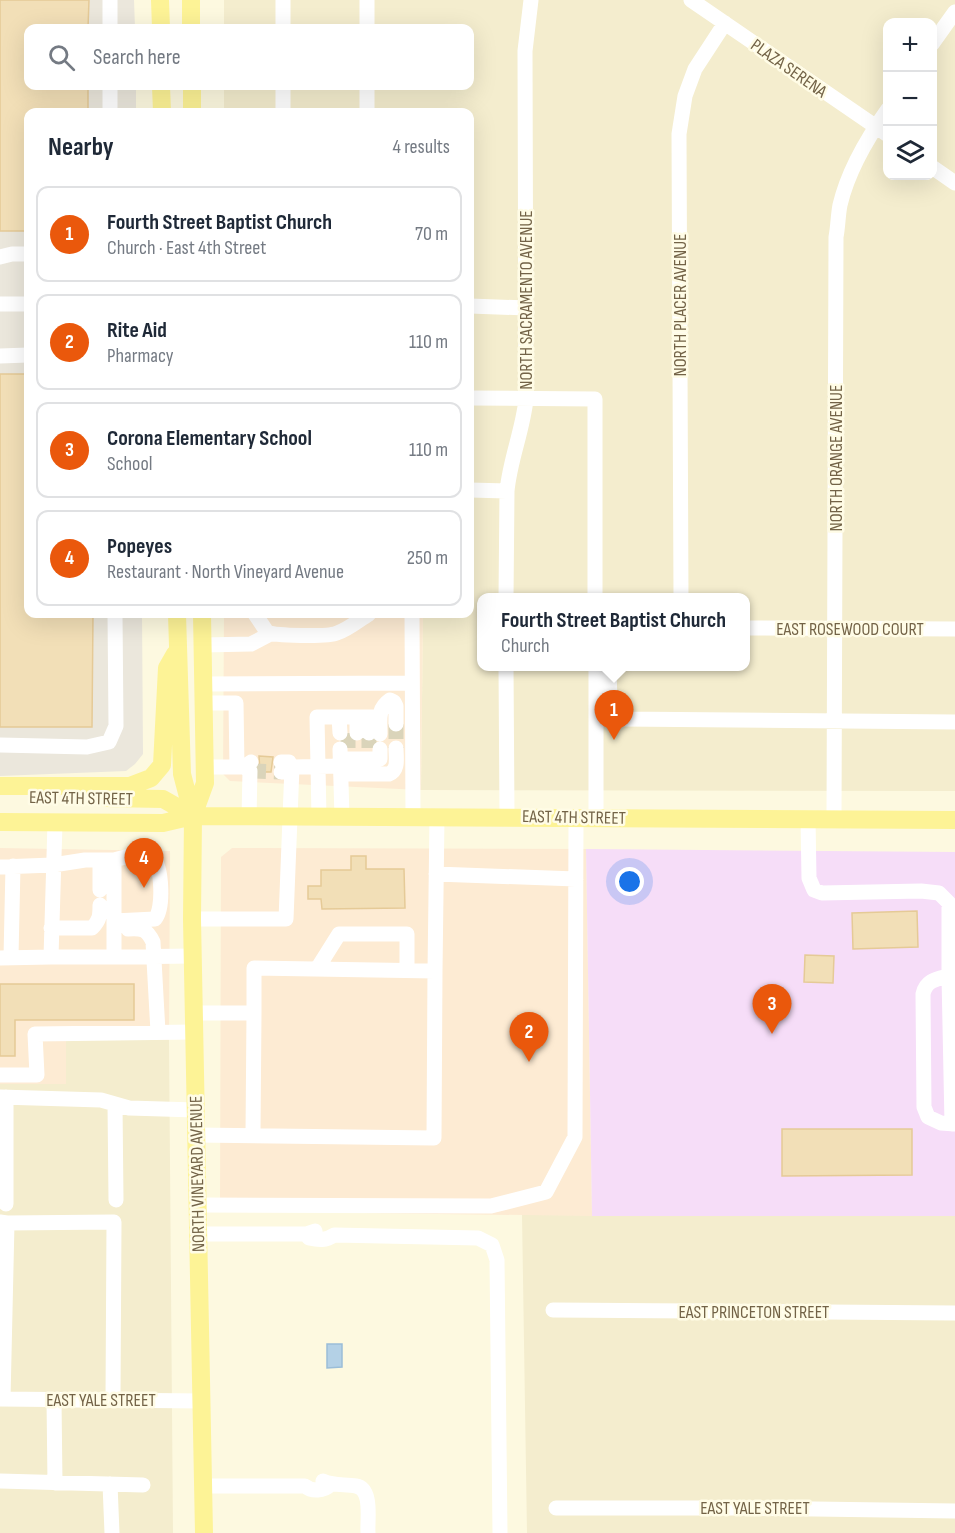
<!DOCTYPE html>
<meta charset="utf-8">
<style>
:root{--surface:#fff;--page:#f2f2f3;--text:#1f2937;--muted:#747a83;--line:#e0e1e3;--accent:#ea580c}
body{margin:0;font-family:"Sofia Sans Condensed",sans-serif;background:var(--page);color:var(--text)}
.controls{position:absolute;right:18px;top:18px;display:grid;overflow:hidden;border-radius:12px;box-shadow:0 6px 24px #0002}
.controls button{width:54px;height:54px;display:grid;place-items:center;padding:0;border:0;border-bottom:2px solid var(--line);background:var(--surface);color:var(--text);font:30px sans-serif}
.you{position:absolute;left:630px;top:882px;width:21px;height:21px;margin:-15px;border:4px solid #fff;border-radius:50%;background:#1a73e8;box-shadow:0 0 0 9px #1a73e833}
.badge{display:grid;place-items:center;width:39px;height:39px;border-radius:50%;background:var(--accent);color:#fff;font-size:20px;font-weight:700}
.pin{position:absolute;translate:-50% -50px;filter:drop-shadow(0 2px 3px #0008)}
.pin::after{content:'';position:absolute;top:32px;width:21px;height:18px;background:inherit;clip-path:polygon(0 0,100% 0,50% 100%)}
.popup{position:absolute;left:477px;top:593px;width:273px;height:78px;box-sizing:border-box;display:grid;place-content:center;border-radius:12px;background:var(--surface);filter:drop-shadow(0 2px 4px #0005);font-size:20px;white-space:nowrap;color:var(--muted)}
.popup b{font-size:22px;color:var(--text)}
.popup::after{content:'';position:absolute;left:50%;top:100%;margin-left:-12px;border:12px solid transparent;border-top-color:var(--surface)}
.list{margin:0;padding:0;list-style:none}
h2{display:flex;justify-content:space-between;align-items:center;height:78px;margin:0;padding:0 24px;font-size:26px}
h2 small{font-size:20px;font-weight:400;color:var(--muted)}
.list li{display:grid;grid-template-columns:39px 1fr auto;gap:18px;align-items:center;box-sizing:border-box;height:96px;margin:0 12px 12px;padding:0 12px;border:2px solid var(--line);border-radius:12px}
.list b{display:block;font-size:22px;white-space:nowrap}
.list p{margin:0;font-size:20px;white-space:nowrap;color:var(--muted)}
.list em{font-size:20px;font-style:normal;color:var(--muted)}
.icon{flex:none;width:33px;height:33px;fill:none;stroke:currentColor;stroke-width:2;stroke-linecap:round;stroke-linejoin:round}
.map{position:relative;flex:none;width:955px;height:1533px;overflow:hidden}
.search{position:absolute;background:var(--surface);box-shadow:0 6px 24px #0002;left:24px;top:24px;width:450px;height:66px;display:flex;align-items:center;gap:15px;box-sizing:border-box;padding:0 21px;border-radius:12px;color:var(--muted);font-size:22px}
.panel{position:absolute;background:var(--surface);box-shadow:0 6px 24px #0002;left:24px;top:108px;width:450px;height:510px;border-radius:12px}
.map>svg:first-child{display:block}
</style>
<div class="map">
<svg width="955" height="1533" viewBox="0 0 955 1533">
<rect width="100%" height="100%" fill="#fdf9e0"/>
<!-- residential -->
<path fill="#f4edce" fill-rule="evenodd" d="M224 0H955V791L421 790 423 614H470V112H224V86H470V28H224ZM888 22H932V176H888ZM482 598H746V666H482Z
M66 1040H169L173 1533H0V1084H65Z
M522 1215 955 1216V1533H527Z"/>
<!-- commercial -->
<path fill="#fdebd3" d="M224 614H423L421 790 230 781 223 774Z
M0 848 170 851 169 1040H66V1084H0Z
M232 848 586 849 592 1216 220 1211 221 857Z"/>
<!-- industrial -->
<path fill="#ebe7dc" d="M0 0H134L135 28H28V86H136V112H28V614H142L143 754 135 764 126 771 0 776Z"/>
<!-- education -->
<path fill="#f6ddf8" d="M586 849 955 852V1216H592Z"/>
<!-- water -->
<path fill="#b4d1e6" stroke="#9abdd8" stroke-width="1.5" d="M327 1344H342V1367L327 1368Z"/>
<!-- building -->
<path fill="#f2dfb7" stroke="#e5ca97" stroke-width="1.5" d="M0 0H89L88 28H28V86H88V112H28V231H0Z
M0 374H28V614H93L92 727H0Z
M259 756 273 757 271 772H260Z
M351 856H366V869H404L405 908 322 909 321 899H308V886H321V870H351Z
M917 911 918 947 853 949 852 913Z
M805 955 834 956 833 983 804 982Z
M0 984H134V1020H15V1056H0Z
M782 1129H912V1175L782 1176Z"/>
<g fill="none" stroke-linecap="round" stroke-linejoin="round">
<!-- minor-tunnel -->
<path stroke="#dad4ba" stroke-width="15" stroke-dasharray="15 8" stroke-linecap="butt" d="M396 724V748
M348 733V749
M369 733V749
M251 771 281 772"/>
<!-- minor -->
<path stroke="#fff" stroke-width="15" d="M110 0V28
M367 0V28
M691 0 888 135
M283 28V0
M932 44 955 12
M110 86V112
M367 86V112
M283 112V86
M932 167 955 183
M0 257 12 254H28
M0 304H28
M470 306 526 308
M0 356 28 355
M470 398 595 399V598
M470 490 507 491
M506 598 507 491C510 459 523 430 526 399L525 51 531 0
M681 598 679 134 685 96 695 69 725 23
M255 614 267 632C275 636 328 637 337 633 349 629 359 620 369 614
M412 614 413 817
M746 628 955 629
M203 645 251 644 270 634
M506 666 507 816
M596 666V818
M609 666 610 704 621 719 955 722
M203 684 412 683
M203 703H236L237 767
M339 717 340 733
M357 717V733
M369 717V733
M380 734C380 720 377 709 390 700L394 702 396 706V724
M0 745 87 747 109 742 116 726 115 614
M340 749 342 817
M340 759H380V749
M281 762H289L292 767 288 772H281
M205 767H244
M341 774H389C399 770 396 758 396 748
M249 817 250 771 244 767 251 762
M319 817 317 717H380
M808 819 809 878 814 890 822 893 921 891 939 893 949 903V976C937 979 926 980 923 994L924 1107 928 1117 941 1123 955 1124
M834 819 836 237C838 227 838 215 840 205 848 171 868 137 888 109
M100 860V890
M0 867 53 865 85 860H114V957L193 956
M436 874 576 879
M192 919H286L292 767 341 766
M114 921 155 919C164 908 162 868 153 857L129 856 114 860
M51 928H92C100 920 100 915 100 905
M128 929C142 928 147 929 153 942L158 1032
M11 957 13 866
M51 957H114
M0 958 51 957 55 823
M317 969 339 934H407V970
M435 971 437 817
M194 1013H254V968L435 971 434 1138 196 1135
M0 1075H37L35 1034 194 1032
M0 1097 101 1100 129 1108 196 1110
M115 1104 116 1200
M952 1124 949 976H955
M253 1135 254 1013
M6 1204V1097
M198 1205 491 1206 546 1192 575 1137 576 818
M0 1222 7 1223 3 1399
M7 1223 114 1222 113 1400
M198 1234H306L315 1231
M306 1234 309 1238C318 1240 326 1241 334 1235L478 1238 492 1245 497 1260 500 1533
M553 1310 955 1313
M0 1399 202 1401
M54 1400 55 1483
M0 1481 143 1485
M323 1481C334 1486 344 1484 356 1486 373 1489 367 1520 368 1533
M110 1484 112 1533
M203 1486H305C312 1492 324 1491 330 1485
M556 1508H737L955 1511"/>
<!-- major -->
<path stroke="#fdf396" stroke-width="18" d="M160 0 161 28
M191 0V28
M161 86 162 112
M192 86V112
M177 614 182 774 193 816 192 919 204 1533
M0 786H130L151 778 162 765 167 668 175 654
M106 798 163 799 193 816
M193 816 205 783 202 614
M0 822 163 823 193 816 955 820"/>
</g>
<g text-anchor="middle" stroke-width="5" stroke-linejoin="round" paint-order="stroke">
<!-- street labels -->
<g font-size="18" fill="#736347" stroke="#fffce6">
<text transform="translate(789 68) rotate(35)" y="6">PLAZA SERENA</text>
<text transform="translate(526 300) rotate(-90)" y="6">NORTH SACRAMENTO AVENUE</text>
<text transform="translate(680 305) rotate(-90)" y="6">NORTH PLACER AVENUE</text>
<text transform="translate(836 458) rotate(-90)" y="6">NORTH ORANGE AVENUE</text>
<text x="850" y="635">EAST ROSEWOOD COURT</text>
<text transform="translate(81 798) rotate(1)" y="6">EAST 4TH STREET</text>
<text transform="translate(574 817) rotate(1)" y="6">EAST 4TH STREET</text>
<text transform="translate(197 1174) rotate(-91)" y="6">NORTH VINEYARD AVENUE</text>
<text x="754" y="1318">EAST PRINCETON STREET</text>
<text x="101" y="1406">EAST YALE STREET</text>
<text x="755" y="1514">EAST YALE STREET</text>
</g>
</g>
</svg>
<div class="controls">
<button>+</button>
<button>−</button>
<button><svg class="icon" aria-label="layers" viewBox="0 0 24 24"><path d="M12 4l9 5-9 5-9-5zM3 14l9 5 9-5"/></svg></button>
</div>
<div class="you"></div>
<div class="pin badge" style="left:614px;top:740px">1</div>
<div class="popup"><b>Fourth Street Baptist Church</b>Church</div>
<div class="pin badge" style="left:529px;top:1062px">2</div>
<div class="pin badge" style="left:772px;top:1034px">3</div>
<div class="pin badge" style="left:144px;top:888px">4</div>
<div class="search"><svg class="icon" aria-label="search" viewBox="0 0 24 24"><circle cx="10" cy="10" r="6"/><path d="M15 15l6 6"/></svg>Search here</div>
<section class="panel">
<h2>Nearby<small>4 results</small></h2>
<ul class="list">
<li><span class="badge">1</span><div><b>Fourth Street Baptist Church</b><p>Church · East 4th Street</p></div><em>70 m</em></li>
<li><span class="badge">2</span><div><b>Rite Aid</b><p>Pharmacy</p></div><em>110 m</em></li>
<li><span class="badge">3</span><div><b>Corona Elementary School</b><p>School</p></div><em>110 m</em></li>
<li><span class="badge">4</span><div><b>Popeyes</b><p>Restaurant · North Vineyard Avenue</p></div><em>250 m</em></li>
</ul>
</section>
</div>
